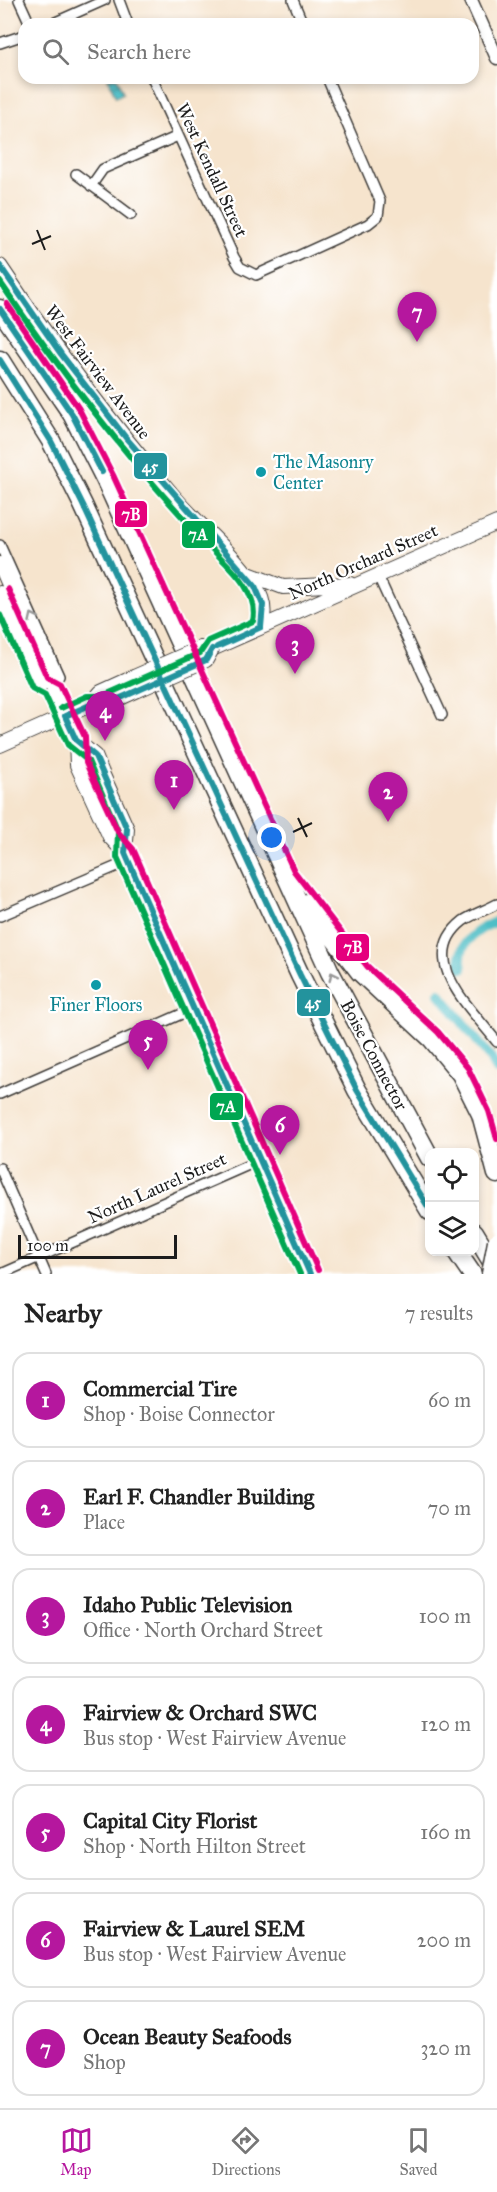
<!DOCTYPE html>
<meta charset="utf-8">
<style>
:root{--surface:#fff;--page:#f6f6f6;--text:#222;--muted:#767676;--line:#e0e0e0;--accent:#b5179e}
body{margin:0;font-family:"IM FELL Great Primer",serif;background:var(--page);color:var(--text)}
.controls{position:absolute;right:18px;bottom:18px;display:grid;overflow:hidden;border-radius:12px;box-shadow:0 3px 9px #0003}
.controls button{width:54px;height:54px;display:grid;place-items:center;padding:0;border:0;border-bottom:2px solid var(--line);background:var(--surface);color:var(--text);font:30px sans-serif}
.scale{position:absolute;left:18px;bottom:15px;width:159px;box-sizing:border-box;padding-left:6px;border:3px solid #1c1c1c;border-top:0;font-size:16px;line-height:21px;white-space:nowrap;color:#1c1c1c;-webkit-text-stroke:4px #fff;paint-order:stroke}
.you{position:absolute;left:272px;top:838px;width:21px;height:21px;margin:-15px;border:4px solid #fff;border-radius:50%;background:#1a73e8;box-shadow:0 0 0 9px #1a73e833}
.badge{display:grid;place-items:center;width:39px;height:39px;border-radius:50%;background:var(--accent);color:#fff;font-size:20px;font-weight:700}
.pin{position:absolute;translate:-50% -50px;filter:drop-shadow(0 2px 3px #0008)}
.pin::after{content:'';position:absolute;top:32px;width:21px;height:18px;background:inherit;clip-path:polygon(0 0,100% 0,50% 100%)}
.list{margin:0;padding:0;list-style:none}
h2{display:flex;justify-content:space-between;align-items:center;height:78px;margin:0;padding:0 24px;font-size:26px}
h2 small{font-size:20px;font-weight:400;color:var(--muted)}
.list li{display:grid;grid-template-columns:39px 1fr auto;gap:18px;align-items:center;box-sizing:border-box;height:96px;margin:0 12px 12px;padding:0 12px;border:2px solid var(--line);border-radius:18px}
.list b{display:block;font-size:22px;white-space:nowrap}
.list p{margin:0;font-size:20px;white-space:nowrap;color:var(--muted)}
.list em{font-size:20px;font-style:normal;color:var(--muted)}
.icon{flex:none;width:33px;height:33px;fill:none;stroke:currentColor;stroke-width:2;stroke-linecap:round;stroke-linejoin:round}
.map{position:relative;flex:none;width:497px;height:1274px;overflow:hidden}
.search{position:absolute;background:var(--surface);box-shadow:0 3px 9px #0003;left:18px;right:18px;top:18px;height:66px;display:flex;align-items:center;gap:15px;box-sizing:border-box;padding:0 21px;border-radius:18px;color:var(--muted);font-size:22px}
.sheet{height:834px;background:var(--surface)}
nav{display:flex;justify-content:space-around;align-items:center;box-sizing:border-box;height:84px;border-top:2px solid var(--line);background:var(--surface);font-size:16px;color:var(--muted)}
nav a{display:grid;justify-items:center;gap:3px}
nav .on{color:var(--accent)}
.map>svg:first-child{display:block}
</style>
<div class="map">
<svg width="497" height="1274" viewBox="0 0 497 1274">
<defs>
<pattern id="water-waves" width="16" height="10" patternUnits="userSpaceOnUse" patternTransform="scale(1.5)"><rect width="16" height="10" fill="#50bec6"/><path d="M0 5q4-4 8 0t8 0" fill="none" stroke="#429aa0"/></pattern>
</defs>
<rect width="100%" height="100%" fill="#fff"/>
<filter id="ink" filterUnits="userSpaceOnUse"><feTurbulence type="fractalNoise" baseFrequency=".0167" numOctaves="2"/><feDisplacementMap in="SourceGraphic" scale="12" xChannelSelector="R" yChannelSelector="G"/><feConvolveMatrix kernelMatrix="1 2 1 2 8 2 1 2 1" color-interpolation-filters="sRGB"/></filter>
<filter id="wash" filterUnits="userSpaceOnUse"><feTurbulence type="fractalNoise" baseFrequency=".008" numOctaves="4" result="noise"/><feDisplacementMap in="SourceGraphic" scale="24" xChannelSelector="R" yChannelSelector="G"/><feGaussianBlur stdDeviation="1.35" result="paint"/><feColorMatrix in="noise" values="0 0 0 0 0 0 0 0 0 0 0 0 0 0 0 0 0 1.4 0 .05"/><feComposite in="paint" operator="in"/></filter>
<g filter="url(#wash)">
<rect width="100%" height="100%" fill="#f6e4cd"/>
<!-- water -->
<path fill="url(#water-waves)" stroke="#366d71" stroke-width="1.5" d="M117 78 123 93 116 97 108 79Z"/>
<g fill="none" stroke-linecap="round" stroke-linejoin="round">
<!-- canal -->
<path stroke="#50bec6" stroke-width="10" d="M462 968C455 944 478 929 497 921
M439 993 491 1058 497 1070"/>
</g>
</g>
<g filter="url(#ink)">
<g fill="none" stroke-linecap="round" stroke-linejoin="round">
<!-- minor casing -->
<g stroke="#3d3a37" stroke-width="12">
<path id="minor" d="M19 0 30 24
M119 0 128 24
M293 0 303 24
M51 24 105 0
M0 43 24 35
M152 78 234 257 240 267 256 275 368 224 378 216 380 201 327 78
M76 174 131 215
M91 186 103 169 178 136
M0 545 59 676 52 688
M378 576 442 715
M497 904C486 910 473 914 463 921 415 959 472 1009 497 1042
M0 916 129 861
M0 1094 193 1009
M0 1168 46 1274
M1 1274 260 1160"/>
</g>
<!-- tertiary casing -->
<g stroke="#3d3a37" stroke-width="15">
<path id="tertiary" d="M471 0 497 58"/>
</g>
<!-- secondary casing -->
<g stroke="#3d3a37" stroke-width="16">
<path id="secondary" d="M0 266C53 346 109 421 171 493 194 521 224 544 246 573 260 590 268 606 261 627
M0 564 76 740 95 756 102 773 127 829 125 853
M246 573 283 587 350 584
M0 593 41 684
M212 649 497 523
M90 705 101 692 134 677
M76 740 77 765 110 837 125 853 310 1274
M0 745 90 705H105L138 690"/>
</g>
<!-- motorway casing -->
<g stroke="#3d3a37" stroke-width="21">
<path id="motorway" d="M0 309 72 414 105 479 330 972 430 1158
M0 360 51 441 83 505 300 975 357 1090 430 1211
M307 903 360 972 432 1039 461 1074 481 1114 497 1174
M474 1232 497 1270
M457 1252 472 1274"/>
</g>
<!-- minor -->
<use href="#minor" stroke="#fff" stroke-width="9"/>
<!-- tertiary -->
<use href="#tertiary" stroke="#fff" stroke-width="12"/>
<!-- secondary -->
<use href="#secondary" stroke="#fff" stroke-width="14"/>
<!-- motorway -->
<use href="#motorway" stroke="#fff" stroke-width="18"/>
<!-- secondary-bridge casing -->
<g stroke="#3d3a37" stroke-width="16" stroke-linecap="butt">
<path id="secondary-bridge" d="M134 677 200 648 212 649 206 660 138 690"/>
</g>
<!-- motorway-bridge casing -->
<g stroke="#3d3a37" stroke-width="21" stroke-linecap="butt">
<path id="motorway-bridge" d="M491 1274 497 1242"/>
</g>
<!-- secondary-bridge -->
<use href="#secondary-bridge" stroke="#fff" stroke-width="14"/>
<!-- motorway-bridge -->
<use href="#motorway-bridge" stroke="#fff" stroke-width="18"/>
<!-- bus-1 casing -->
<g stroke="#fff" stroke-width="10">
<path id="bus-1" d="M0 266 61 354 126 438 255 586 263 605 261 627 217 647
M0 309 72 414 102 472
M0 360 51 441 83 505 300 975 357 1090 430 1210
M212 649 206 660 105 705H90L65 716 76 740 95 756 127 829 125 853 310 1274"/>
</g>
<!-- bus-2 casing -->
<g stroke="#fff" stroke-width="10">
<path id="bus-2" d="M0 282C65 378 135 469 215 552 233 570 259 593 253 621L208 641 200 653 103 696H87L61 708
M0 615 32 688 45 695 68 745 88 761 118 831 117 857 300 1274"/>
</g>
<!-- bus-3 casing -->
<g stroke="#fff" stroke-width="10">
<path id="bus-3" d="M7 304 79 409 113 475 294 871 367 966 438 1032 468 1068 489 1111 497 1139
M8 589 47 677 60 684 85 737 86 763 118 832 133 849 318 1270"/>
</g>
<!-- bus-1 -->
<use href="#bus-1" stroke="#23939d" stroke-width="6"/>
<!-- bus-2 -->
<use href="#bus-2" stroke="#00a651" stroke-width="6"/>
<!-- bus-3 -->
<use href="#bus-3" stroke="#e5007d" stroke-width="6"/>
</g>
<!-- one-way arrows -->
<defs><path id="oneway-chevron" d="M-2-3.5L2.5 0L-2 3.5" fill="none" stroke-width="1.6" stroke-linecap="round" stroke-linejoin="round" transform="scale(1.5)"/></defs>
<g stroke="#999">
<use href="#oneway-chevron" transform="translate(33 617) rotate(-115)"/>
<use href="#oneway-chevron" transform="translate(333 976) rotate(-117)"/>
</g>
</g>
<!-- ticks -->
<path fill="none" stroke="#1c1c1c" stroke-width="2" d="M37 230 45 250M32 244 51 236M298 818 307 837M293 832 312 823"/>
<!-- markers -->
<g fill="#0f9aa8" stroke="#fff" stroke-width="2">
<circle cx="261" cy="472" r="6"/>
<circle cx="96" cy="985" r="6"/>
</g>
<g text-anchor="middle" stroke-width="4.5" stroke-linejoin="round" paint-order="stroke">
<!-- street labels -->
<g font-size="18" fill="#1c1c1c" stroke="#fff">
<text transform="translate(212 170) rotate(65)" y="6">West Kendall Street</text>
<text transform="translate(98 372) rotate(53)" y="6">West Fairview Avenue</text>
<text transform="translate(363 562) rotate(-24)" y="6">North Orchard Street</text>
<text transform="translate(374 1055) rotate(62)" y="6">Boise Connector</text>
<text transform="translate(157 1188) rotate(-24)" y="6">North Laurel Street</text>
</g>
<!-- culture labels -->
<g font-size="18" fill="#0d838f" stroke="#fff" text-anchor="start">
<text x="273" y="468">The Masonry<tspan x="273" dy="21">Center</tspan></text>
<text x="96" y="1011" text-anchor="middle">Finer Floors</text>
</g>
</g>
<g stroke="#fff" stroke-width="2">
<rect x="133" y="452" width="35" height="28" rx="6" fill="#23939d"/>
<rect x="114" y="500" width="34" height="28" rx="6" fill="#e5007d"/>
<rect x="181" y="520" width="35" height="29" rx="6" fill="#00a651"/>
<rect x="335" y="933" width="35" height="29" rx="6" fill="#e5007d"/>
<rect x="296" y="988" width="35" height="29" rx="6" fill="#23939d"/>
<rect x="209" y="1092" width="35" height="29" rx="6" fill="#00a651"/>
</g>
<g font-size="16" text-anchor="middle" font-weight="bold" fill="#fff">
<text x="150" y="472">45</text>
<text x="131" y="520">7B</text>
<text x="198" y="540">7A</text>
<text x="353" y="953">7B</text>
<text x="313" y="1008">45</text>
<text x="226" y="1112">7A</text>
</g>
</svg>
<div class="controls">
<button><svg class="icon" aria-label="locate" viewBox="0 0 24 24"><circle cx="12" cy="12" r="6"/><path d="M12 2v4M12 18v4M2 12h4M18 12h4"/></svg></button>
<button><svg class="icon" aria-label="layers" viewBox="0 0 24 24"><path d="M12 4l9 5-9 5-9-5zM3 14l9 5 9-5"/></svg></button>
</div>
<div class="scale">100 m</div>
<div class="you"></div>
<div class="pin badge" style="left:174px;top:810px">1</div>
<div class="pin badge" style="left:388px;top:822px">2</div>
<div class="pin badge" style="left:295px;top:674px">3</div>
<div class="pin badge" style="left:105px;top:741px">4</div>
<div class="pin badge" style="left:148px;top:1070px">5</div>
<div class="pin badge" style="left:280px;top:1155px">6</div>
<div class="pin badge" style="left:417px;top:342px">7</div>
<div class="search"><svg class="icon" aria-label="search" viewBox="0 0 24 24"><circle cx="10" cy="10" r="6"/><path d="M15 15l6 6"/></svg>Search here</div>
</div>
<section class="sheet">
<h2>Nearby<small>7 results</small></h2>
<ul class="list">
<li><span class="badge">1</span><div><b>Commercial Tire</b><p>Shop · Boise Connector</p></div><em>60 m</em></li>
<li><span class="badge">2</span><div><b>Earl F. Chandler Building</b><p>Place</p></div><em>70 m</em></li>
<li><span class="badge">3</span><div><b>Idaho Public Television</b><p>Office · North Orchard Street</p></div><em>100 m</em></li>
<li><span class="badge">4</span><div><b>Fairview &amp; Orchard SWC</b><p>Bus stop · West Fairview Avenue</p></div><em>120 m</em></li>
<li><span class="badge">5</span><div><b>Capital City Florist</b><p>Shop · North Hilton Street</p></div><em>160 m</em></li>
<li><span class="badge">6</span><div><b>Fairview &amp; Laurel SEM</b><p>Bus stop · West Fairview Avenue</p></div><em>200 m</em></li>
<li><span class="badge">7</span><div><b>Ocean Beauty Seafoods</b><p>Shop</p></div><em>320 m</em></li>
</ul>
</section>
<nav>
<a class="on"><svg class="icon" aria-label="map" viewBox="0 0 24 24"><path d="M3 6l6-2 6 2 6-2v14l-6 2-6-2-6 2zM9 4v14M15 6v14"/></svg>Map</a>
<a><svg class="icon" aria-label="directions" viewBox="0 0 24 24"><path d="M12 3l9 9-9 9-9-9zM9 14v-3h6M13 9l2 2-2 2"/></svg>Directions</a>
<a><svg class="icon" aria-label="saved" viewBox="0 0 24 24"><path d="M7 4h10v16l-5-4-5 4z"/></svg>Saved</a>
</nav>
